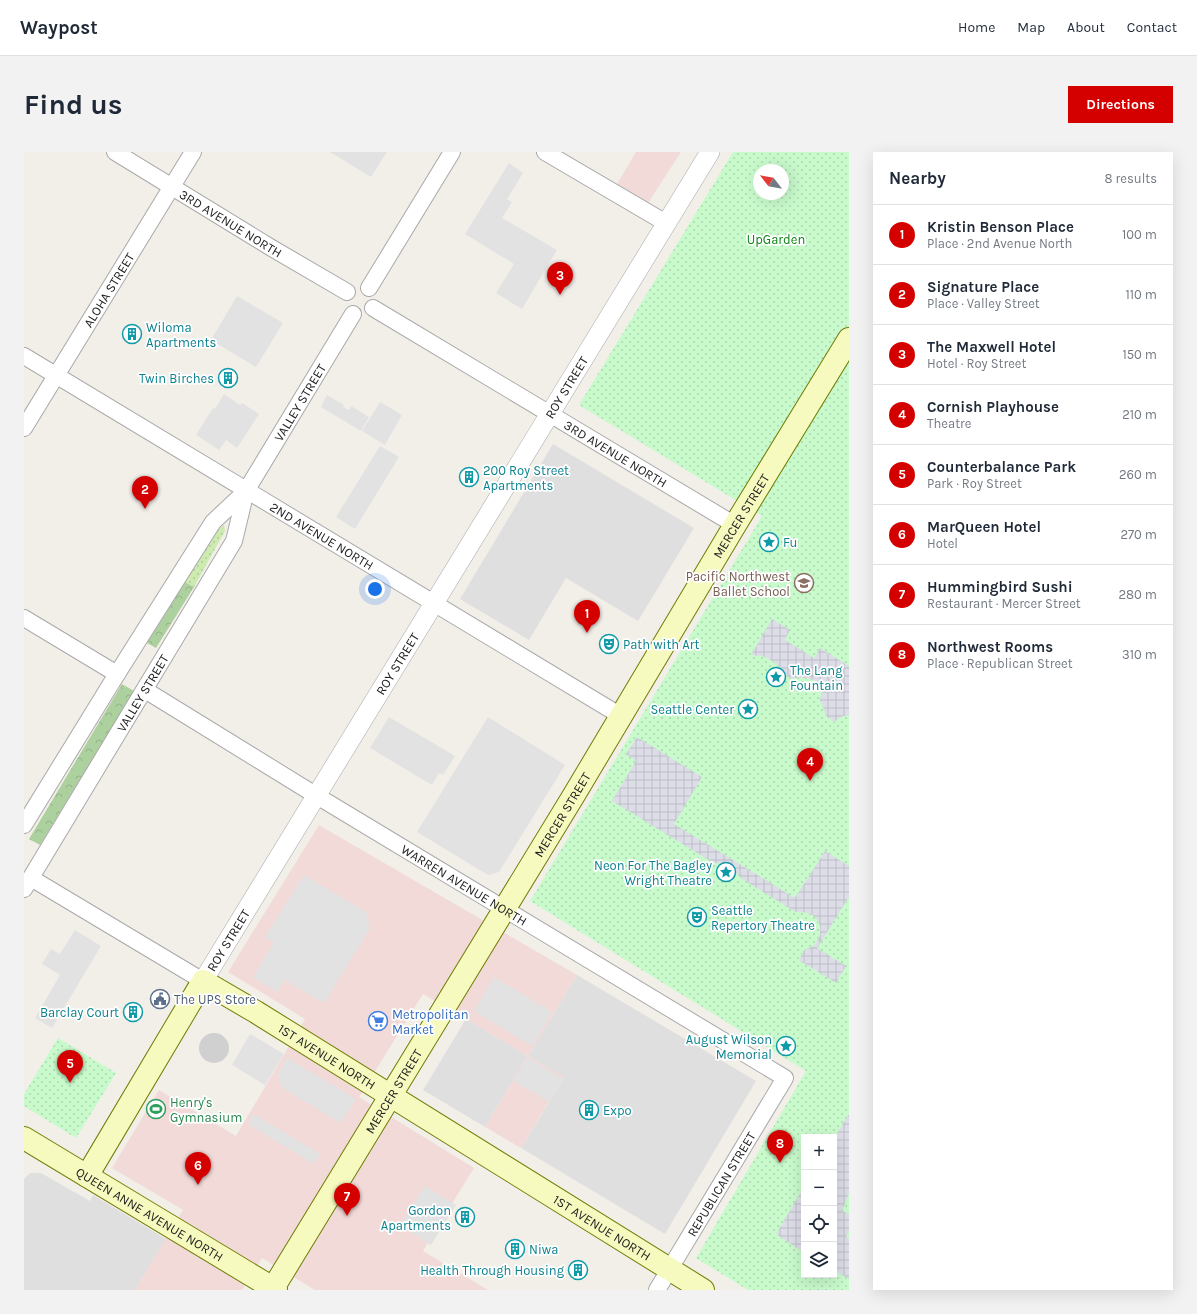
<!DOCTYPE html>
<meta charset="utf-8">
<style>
:root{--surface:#fff;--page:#f2f2f3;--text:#1f2937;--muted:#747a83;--line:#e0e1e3;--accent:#d40000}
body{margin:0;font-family:Karla,sans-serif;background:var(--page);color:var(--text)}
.controls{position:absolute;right:12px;bottom:12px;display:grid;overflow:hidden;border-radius:0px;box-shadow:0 4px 16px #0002}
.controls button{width:36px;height:36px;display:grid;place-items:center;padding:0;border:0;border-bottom:1px solid var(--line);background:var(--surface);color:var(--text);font:20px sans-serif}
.compass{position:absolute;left:729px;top:12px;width:36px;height:36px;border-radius:50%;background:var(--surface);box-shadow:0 4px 16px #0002;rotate:301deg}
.you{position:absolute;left:351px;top:437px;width:14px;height:14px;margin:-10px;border:3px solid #fff;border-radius:50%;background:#1a73e8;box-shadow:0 0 0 6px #1a73e833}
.badge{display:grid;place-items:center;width:26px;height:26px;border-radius:50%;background:var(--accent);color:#fff;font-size:13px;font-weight:700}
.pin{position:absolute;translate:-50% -33px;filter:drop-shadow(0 1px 2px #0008)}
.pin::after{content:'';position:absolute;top:21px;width:14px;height:12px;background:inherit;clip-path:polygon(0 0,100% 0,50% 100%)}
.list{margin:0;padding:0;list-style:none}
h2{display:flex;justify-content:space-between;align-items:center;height:52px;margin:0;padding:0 16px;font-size:17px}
h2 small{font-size:13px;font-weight:400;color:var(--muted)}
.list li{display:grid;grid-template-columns:26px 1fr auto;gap:12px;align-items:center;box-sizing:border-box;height:60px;padding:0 16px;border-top:1px solid var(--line)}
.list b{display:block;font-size:15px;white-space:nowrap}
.list p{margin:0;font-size:13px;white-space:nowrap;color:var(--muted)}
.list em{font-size:13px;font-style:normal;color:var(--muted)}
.icon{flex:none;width:22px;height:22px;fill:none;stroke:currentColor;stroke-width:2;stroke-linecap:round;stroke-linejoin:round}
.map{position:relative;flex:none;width:825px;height:1138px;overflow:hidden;border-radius:0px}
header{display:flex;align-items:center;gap:24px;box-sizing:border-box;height:56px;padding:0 20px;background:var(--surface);border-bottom:1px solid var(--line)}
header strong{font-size:19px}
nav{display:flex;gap:22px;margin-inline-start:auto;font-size:14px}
.intro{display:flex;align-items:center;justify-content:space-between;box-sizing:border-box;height:96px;padding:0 24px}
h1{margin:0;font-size:28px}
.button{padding:10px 18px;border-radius:0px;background:var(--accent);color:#fff;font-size:14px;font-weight:700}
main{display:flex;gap:24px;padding:0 24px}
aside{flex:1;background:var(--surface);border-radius:0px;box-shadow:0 4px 16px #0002}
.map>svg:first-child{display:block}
</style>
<header>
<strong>Waypost</strong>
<nav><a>Home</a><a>Map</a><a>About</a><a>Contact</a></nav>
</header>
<div class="intro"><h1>Find us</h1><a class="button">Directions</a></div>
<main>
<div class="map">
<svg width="825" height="1138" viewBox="0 0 825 1138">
<defs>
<pattern id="grass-dots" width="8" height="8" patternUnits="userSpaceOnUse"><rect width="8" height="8" fill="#cdebb0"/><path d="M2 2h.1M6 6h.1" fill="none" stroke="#b0c997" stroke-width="1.8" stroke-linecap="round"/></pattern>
<pattern id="forest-crowns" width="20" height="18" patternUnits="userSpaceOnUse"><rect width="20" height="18" fill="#add19e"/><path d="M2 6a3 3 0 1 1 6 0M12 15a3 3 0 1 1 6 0" fill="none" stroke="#95b388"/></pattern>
<pattern id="park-dots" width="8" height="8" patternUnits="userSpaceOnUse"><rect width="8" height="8" fill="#c8facc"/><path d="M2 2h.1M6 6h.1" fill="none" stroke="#acd6af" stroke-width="1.8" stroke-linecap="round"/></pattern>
<pattern id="plaza-grid" width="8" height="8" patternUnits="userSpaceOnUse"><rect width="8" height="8" fill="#dddde8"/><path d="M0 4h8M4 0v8" fill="none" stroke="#bdbdc7"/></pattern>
</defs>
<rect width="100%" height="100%" fill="#f2efe9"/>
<!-- residential -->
<path fill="#e0dfdf" d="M529 292 670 376 614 469 542 426 505 488 436 447Z
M553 823 732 929 641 1082 497 996 540 926 504 904 461 975 399 938 442 867 504 904Z
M6 1021H17L66 1049 69 1043 142 1087 111 1138H0V1027Z"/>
<!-- commercial -->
<path fill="#f2dad9" d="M612 0H657L624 51 593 32Z
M295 673 553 823 504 904 540 925 497 996 461 975 504 904 399 842 335 945 450 1016 399 1099 464 1138H291L238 1106 218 1138H111L159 1058 88 1016 135 938 212 984 281 867 204 820Z"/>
<!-- religious -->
<path fill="#d0d0d0" d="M175 896a15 15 0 1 1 30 0a15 15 0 1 1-30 0Z"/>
<!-- grass -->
<path fill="url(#grass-dots)" d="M200 373 201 379 170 435 161 430 191 380Z"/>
<!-- forest -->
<path fill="url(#forest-crowns)" d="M161 430 170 435 132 496 123 491Z
M98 532 110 539 16 693 5 687Z"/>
<!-- park -->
<path fill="url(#park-dots)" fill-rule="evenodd" d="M709 0H825V1138H724L672 1106 782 919 506 749 738 364 555 253ZM735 18H759V42H735ZM780 985H810V1123H780Z
M34 886 92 921 52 986 0 954V942Z"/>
<!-- parking -->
<path fill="#e2e2e2" d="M306 0H363L347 25Z
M485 11 499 21 483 47 488 50 478 66 533 98 498 157 472 141 490 112 441 82Z
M213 144 259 171 232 215 187 188Z
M200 242 216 253 218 251 235 262 213 296 202 288 195 298 172 283 189 256 191 257Z
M303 243 320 253 319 255 325 258 327 254 345 265 337 279 297 255Z
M356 250 378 263 361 293 338 279Z
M356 294 375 305 331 377 312 365Z
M365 565 431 604 419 623 415 621 408 633 346 596Z
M464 565 541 613 475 720 464 723 393 680Z
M280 723 342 760 346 776 300 851 261 828 253 840 229 825 250 791 241 785Z
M51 778 77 794 28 876 11 866 36 823 18 812 27 797 36 802Z
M470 825 528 860 508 894 450 859Z
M226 882 260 902 241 933 208 913Z
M263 906 332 947 317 971 257 935 254 921Z
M504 906 539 927 525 950 490 929Z
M229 962 296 1002 290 1012 224 972Z
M401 1034 432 1053 407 1093 376 1074Z"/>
<!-- plaza -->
<path fill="url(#plaza-grid)" d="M748 467 766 478 761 488 790 506 796 496 825 514V563L819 564 810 570 803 565 796 548 798 540 803 536 798 531 782 526H765L754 513 745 507 738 504 727 503Z
M613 585 678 625 650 672 771 746 801 699 825 714V745L793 796 822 814 812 831 775 808 780 798 788 795 793 790 796 782V774L793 767 787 762 779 760H772L718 727 706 714 688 710 588 649 612 609 602 602Z
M825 962V1041L818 1059 825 1062V1078L822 1085 825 1087V1127L810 1118V986Z
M780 1035V1101L752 1082Z"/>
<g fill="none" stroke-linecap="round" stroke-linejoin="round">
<!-- minor casing -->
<g stroke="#a9a9a9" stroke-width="18">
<g id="minor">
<path id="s1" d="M91 0 246 95 323 140"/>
<path d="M521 0 642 71"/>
<path d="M345 136 428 0"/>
<path id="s2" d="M349 156 711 373"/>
<path id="s3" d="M0 204 597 564"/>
<path id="s4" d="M0 276 169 0"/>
<path d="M0 466 93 522"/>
<path id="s5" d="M121 538 293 644 761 926 633 1138"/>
<path id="s6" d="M0 673 93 522 189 370 222 339 329 162"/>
<path d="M7 726 179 829"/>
<path id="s7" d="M0 737 210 389 222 339"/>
</g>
</g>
<!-- tertiary casing -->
<g stroke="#a9a9a9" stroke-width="20">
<g id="tertiary">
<path id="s8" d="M179 829 686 0"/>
</g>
</g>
<!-- secondary casing -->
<g stroke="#707d05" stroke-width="24">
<g id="secondary">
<path id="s9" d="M0 986 252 1138"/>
<path id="s10" d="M63 1024 179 829 232 860 679 1138"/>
<path id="s11" d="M248 1138 550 643 711 373 825 187"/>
</g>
</g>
<!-- minor -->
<use href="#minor" stroke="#fff" stroke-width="16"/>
<!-- tertiary -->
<use href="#tertiary" stroke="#fff" stroke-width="19"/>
<!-- secondary -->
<use href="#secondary" stroke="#f7fabf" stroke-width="22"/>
</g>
<!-- icons -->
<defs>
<g id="building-ring" transform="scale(1)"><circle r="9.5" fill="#fff" stroke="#0f9aa8" stroke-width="1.5"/><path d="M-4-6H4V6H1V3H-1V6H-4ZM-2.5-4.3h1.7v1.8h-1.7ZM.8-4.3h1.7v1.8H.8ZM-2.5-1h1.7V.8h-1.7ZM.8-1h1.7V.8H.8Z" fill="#0f9aa8"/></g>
<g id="sight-ring" transform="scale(1)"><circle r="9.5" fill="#fff" stroke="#0f9aa8" stroke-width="1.5"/><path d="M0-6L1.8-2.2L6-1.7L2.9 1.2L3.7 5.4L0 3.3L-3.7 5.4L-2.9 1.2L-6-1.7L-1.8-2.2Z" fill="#0f9aa8"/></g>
<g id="school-ring" transform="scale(1)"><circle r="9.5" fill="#fff" stroke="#8d6e63" stroke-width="1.5"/><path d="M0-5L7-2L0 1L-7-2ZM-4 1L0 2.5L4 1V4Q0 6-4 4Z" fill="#8d6e63"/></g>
<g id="theatre-ring" transform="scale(1)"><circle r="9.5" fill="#fff" stroke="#0f9aa8" stroke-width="1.5"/><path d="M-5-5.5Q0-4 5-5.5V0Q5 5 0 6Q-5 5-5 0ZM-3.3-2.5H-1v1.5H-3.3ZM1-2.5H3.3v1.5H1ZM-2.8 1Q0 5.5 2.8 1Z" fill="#0f9aa8"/></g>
<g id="civic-ring" transform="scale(1)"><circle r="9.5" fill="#fff" stroke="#5c6f8a" stroke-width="1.5"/><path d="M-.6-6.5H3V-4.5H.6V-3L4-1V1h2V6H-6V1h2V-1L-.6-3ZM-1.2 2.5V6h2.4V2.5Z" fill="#5c6f8a"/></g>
<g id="supermarket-ring" transform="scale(1)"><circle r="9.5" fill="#fff" stroke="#3f7fe0" stroke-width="1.5"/><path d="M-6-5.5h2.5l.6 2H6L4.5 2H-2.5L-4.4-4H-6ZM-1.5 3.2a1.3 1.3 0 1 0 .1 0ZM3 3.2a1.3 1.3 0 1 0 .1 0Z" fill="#3f7fe0"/></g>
<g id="stadium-ring" transform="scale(1)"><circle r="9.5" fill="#fff" stroke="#2e9e5b" stroke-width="1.5"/><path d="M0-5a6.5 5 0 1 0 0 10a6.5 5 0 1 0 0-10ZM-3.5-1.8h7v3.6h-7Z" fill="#2e9e5b"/></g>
</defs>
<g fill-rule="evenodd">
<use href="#building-ring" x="108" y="182"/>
<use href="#building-ring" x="204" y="226"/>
<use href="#building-ring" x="445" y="325"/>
<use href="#sight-ring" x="745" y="390"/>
<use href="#school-ring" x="780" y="431"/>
<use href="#theatre-ring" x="585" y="492"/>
<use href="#sight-ring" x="752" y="525"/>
<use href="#sight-ring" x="724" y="557"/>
<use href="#sight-ring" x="702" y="720"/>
<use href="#theatre-ring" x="673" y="765"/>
<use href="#civic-ring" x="136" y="847"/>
<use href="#building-ring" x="109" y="860"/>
<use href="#supermarket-ring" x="354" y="869"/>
<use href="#sight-ring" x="762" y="894"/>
<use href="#stadium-ring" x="132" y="957"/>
<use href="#building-ring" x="565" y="958"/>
<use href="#building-ring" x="441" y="1065"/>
<use href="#building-ring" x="491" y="1097"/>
<use href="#building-ring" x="554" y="1118"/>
</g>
<g text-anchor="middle" stroke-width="3.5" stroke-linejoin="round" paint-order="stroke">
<!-- street labels -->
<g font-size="13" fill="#222" stroke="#fff">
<text dy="5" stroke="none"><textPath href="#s1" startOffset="136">3RD AVENUE NORTH</textPath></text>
<text dy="5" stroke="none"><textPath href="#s4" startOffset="162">ALOHA STREET</textPath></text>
<text dy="5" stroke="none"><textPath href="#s8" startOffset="696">ROY STREET</textPath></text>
<text dy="5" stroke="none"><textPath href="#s6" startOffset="506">VALLEY STREET</textPath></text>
<text dy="5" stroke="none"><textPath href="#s2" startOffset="283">3RD AVENUE NORTH</textPath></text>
<text dy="5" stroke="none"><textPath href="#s11" startOffset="905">MERCER STREET</textPath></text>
<text dy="5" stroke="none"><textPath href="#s3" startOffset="348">2ND AVENUE NORTH</textPath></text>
<text dy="5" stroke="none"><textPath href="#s8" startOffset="372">ROY STREET</textPath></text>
<text dy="5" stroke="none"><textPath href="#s7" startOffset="229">VALLEY STREET</textPath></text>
<text dy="5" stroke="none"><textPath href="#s11" startOffset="557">MERCER STREET</textPath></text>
<text dy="5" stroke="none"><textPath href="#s5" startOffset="374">WARREN AVENUE NORTH</textPath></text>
<text dy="5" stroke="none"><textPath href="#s8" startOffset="48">ROY STREET</textPath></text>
<text dy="5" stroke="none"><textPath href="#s10" startOffset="372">1ST AVENUE NORTH</textPath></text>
<text dy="5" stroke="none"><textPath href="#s11" startOffset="233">MERCER STREET</textPath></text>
<text transform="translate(697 1032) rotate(-59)" y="5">REPUBLICAN STREET</text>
<text dy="5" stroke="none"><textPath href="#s9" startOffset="147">QUEEN ANNE AVENUE NORTH</textPath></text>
<text dy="5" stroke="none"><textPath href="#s10" startOffset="696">1ST AVENUE NORTH</textPath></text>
</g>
<!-- park labels -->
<g font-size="13" fill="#0c8416" stroke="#fff">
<text x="752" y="92">UpGarden</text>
</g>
<!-- culture labels -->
<g font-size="13" fill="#0d838f" stroke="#fff" text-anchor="start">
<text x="122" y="180">Wiloma<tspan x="122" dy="15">Apartments</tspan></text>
<text x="190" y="231" text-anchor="end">Twin Birches</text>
<text x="459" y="323">200 Roy Street<tspan x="459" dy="15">Apartments</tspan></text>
<text x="759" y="395">Fu</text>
<text x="599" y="497">Path with Art</text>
<text x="766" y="523">The Lang<tspan x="766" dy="15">Fountain</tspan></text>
<text x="710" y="562" text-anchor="end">Seattle Center</text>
<text x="688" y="718" text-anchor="end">Neon For The Bagley<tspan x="688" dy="15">Wright Theatre</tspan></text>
<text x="687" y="763">Seattle<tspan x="687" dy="15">Repertory Theatre</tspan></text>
<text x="95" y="865" text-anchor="end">Barclay Court</text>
<text x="748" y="892" text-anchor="end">August Wilson<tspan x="748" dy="15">Memorial</tspan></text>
<text x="579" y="963">Expo</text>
<text x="427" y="1063" text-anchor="end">Gordon<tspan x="427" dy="15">Apartments</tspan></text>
<text x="505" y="1102">Niwa</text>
<text x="540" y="1123" text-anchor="end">Health Through Housing</text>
</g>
<!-- education labels -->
<g font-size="13" fill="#785e54" stroke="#fff" text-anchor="end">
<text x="766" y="429">Pacific Northwest<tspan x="766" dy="15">Ballet School</tspan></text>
</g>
<!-- service labels -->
<g font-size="13" fill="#4e5e75" stroke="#fff" text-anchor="start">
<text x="150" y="852">The UPS Store</text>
</g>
<!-- shop labels -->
<g font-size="13" fill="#366cbe" stroke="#fff" text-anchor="start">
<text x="368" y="867">Metropolitan<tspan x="368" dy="15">Market</tspan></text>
</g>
<!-- leisure labels -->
<g font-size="13" fill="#27864d" stroke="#fff" text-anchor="start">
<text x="146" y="955">Henry's<tspan x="146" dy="15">Gymnasium</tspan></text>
</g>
</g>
</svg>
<div class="controls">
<button>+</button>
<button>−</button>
<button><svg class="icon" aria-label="locate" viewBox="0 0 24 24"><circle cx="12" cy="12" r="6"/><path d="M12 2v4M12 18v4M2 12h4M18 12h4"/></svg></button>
<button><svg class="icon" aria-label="layers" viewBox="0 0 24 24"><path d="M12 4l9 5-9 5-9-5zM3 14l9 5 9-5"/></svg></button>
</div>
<svg class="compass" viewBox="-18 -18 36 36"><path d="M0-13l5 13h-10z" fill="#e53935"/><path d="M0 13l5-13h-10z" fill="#747a83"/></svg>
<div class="you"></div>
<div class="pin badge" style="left:563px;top:481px">1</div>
<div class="pin badge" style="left:121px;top:357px">2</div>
<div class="pin badge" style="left:536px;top:143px">3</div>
<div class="pin badge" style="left:786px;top:629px">4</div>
<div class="pin badge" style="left:46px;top:931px">5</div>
<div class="pin badge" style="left:174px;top:1033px">6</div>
<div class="pin badge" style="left:323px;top:1064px">7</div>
<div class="pin badge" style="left:756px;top:1011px">8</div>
</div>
<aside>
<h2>Nearby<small>8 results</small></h2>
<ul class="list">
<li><span class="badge">1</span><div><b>Kristin Benson Place</b><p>Place · 2nd Avenue North</p></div><em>100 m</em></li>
<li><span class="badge">2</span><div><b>Signature Place</b><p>Place · Valley Street</p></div><em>110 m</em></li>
<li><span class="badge">3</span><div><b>The Maxwell Hotel</b><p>Hotel · Roy Street</p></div><em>150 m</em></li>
<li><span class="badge">4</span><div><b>Cornish Playhouse</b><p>Theatre</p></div><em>210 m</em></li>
<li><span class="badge">5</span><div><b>Counterbalance Park</b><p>Park · Roy Street</p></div><em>260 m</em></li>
<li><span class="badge">6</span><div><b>MarQueen Hotel</b><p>Hotel</p></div><em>270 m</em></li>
<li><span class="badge">7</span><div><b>Hummingbird Sushi</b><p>Restaurant · Mercer Street</p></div><em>280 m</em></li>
<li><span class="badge">8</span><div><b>Northwest Rooms</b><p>Place · Republican Street</p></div><em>310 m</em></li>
</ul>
</aside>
</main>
